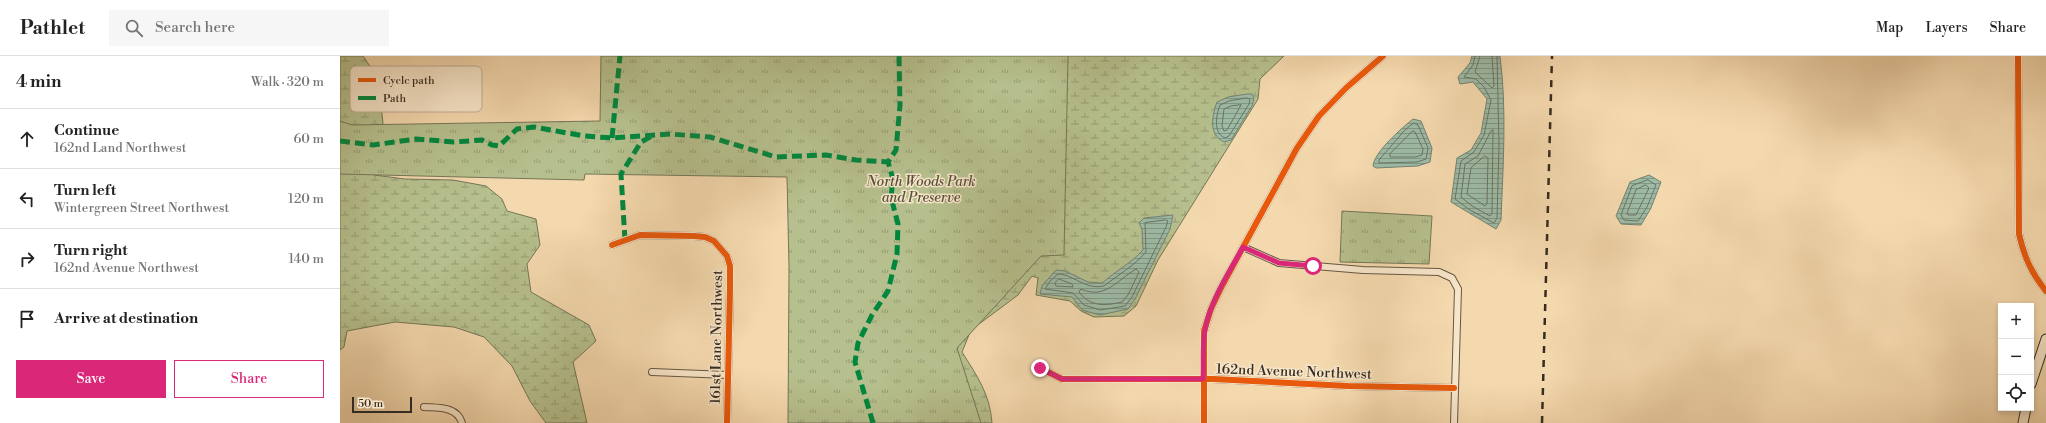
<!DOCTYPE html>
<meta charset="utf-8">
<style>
:root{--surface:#fff;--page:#f6f6f6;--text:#222;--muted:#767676;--line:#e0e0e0;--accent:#db2777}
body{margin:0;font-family:"Libre Bodoni",serif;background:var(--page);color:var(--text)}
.controls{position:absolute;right:12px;bottom:12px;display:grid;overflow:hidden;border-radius:0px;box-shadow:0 2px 6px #0003}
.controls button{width:36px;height:36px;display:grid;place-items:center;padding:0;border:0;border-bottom:1px solid var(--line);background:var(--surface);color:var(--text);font:20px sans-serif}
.scale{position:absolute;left:12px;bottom:10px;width:60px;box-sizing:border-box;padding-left:4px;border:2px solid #362c21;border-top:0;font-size:11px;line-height:14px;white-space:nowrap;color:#362c21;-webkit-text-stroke:3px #f8e6ca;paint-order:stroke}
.stop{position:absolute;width:12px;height:12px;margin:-9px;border:3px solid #db2777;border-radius:50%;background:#fff}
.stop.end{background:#db2777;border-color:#fff;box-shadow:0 1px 4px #0008}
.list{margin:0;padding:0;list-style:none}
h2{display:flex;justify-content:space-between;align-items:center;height:52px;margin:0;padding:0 16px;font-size:17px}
h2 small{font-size:13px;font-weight:400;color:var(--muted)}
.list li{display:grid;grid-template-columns:26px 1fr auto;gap:12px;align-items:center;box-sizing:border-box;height:60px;padding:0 16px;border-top:1px solid var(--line)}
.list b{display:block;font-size:15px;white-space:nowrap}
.list p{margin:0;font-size:13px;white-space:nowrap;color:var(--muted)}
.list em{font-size:13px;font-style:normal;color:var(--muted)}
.actions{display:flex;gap:8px;padding:12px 16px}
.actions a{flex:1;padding:9px 0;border:1px solid var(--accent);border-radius:0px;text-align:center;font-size:14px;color:var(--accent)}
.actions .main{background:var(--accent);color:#fff}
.icon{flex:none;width:22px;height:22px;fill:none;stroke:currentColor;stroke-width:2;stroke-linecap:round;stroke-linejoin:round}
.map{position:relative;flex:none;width:1706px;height:367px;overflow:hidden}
header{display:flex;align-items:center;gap:24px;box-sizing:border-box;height:56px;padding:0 20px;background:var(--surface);border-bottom:1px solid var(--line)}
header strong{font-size:19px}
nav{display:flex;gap:22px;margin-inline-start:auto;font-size:14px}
.search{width:280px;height:36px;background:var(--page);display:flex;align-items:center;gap:10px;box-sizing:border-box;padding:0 14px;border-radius:0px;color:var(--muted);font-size:15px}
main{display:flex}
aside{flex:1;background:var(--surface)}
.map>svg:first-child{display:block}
</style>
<header>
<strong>Pathlet</strong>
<div class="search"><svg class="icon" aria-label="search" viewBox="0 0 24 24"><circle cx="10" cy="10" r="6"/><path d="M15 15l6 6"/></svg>Search here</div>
<nav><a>Map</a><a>Layers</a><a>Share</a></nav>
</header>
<main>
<aside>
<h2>4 min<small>Walk · 320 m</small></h2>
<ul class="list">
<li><svg class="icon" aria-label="ahead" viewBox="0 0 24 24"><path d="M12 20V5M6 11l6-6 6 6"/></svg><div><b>Continue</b><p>162nd Land Northwest</p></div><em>60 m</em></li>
<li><svg class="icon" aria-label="left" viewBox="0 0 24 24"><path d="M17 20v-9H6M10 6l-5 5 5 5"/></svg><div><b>Turn left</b><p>Wintergreen Street Northwest</p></div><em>120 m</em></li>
<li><svg class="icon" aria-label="right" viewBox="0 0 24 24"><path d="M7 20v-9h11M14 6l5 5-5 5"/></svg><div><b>Turn right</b><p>162nd Avenue Northwest</p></div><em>140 m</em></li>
<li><svg class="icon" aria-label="arrive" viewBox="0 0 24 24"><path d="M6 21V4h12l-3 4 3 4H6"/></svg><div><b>Arrive at destination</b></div></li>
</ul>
<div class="actions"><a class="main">Save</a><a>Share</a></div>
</aside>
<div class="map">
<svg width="1706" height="367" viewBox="0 0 1706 367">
<defs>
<pattern id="wetland-marsh" width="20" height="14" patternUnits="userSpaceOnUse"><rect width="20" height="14" fill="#b6c08e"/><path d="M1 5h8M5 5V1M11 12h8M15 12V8" fill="none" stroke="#959c74"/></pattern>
<pattern id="park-tufts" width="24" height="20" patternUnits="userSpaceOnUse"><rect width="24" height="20" fill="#b6c08e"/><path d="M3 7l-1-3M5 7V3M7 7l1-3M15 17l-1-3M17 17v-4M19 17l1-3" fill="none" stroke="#959c74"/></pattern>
<pattern id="water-rules" width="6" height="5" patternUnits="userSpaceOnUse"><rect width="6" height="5" fill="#9dbba6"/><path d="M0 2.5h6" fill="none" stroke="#819887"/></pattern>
</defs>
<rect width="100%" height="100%" fill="#f5d9ae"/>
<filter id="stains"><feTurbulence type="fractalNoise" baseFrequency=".005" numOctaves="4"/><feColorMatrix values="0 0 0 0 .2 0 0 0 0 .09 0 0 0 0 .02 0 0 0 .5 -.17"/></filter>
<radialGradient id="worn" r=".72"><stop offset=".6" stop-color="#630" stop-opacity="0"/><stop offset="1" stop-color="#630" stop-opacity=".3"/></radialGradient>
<!-- wetland -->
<path fill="url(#wetland-marsh)" stroke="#767658" d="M0 0H23L38 22 43 67 33 96 34 119 65 123 113 124 146 130 162 143 167 155 196 163 200 189 187 208 191 236 249 269 256 285 233 306 247 367H206L190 345 172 310 144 281 114 271 55 266 7 275 4 291 0 294Z
M584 0H944L920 23 918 43 818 204 796 250 784 260 754 261 741 255 730 245 696 239 698 222 692 220 678 239 631 274 622 296C637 320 650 338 652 367H553Z"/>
<!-- park -->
<path fill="url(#park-tufts)" stroke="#767658" d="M261 0H728L724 199 701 200 617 292 641 367H448L449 211 447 121 245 118 244 124 0 118V65L12 69 260 65Z
M1002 155 1092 160 1089 208 1000 206Z"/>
<!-- water -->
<path fill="url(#water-rules)" stroke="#748271" d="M1132 0H1160C1167 54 1163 110 1161 164L1156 173 1111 146 1117 102 1131 94 1141 77 1147 43 1133 26 1120 28 1118 21 1130 7Z
M907 38H912L914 42 912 50 891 84 884 86C868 78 872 60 877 46L888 41Z
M1073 63 1081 65 1092 92 1090 106 1078 110 1036 112 1033 110C1034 96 1062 72 1073 63Z
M1309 119 1321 126 1311 152 1301 169 1281 168 1276 160 1290 126Z
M833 159 830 173 795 243 788 253 760 259 742 254 732 241 700 238 702 230 716 214 725 215 748 226 762 227C776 215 791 207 803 194L802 173 799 167 804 162Z"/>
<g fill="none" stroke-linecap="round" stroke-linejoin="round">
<!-- shore -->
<path stroke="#6a7464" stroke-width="1" d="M1135 0 1133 9 1124 21 1136 23 1144 31 1151 44 1144 79 1134 96 1121 105 1115 143 1130 154 1154 167 1157 162 1159 90 1157 0
M1140 0 1135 16 1152 32 1154 30 1152 0
M907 42 910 43 909 48 889 80 885 82C873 77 876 59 880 49L889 45Z
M901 49 887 74 884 75 882 70 884 53 891 50Z
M1074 67 1078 69 1088 92 1086 103 1077 106 1039 107V104L1064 75Z
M1153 74 1152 158 1150 160 1132 150 1121 141 1125 108 1138 100 1151 75Z
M1073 75 1075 76 1083 93 1082 99 1076 101H1050V98Z
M1145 100 1148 102 1147 148 1145 150 1127 138 1131 112Z
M1308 124 1316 129 1307 151 1298 165 1284 164 1281 159 1292 130Z
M1306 129 1309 132 1296 159H1288L1287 157 1296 134Z
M826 164 828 165 826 171 792 241 785 250 760 254 744 249 733 237 705 233 710 225 718 218C735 219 745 234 764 230 778 219 794 210 806 196L805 167Z
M796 213 799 216 788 239 782 246C765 250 750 251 739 236L741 233C765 244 777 224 796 213Z
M719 223 732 228 733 231 716 230 715 227Z"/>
<!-- street casing -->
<g stroke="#665744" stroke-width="8">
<path id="street" d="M1678 0 1679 178C1684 200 1691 217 1706 235
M272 189 300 179 354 180 365 181 374 185 387 200 390 210V233L387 367
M903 191 939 207 1023 214 1099 216 1112 222 1118 233 1114 367
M700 312 722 323H873L1008 330 1114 332
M312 316 388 319
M84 351C98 352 117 350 122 367
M864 367V275L871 253 882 230 957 92 979 60 1006 32 1043 0"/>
</g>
<!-- secondary casing -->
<g stroke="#362c21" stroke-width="11">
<path id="secondary" d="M1691 328 1706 283
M1683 367 1686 352"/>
</g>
<!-- street -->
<use href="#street" stroke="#f8e6ca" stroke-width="6"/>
<!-- secondary -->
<use href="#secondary" stroke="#f8e6ca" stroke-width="9"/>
<!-- rail -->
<path stroke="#362c21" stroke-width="2.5" stroke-dasharray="7 7" stroke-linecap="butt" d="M1202 367 1212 0"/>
<!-- quiet -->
<path stroke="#00873e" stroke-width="5" stroke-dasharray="10 5" stroke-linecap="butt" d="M272 82 280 0
M0 85 33 89 76 83 114 86 142 84 152 89 159 90 177 73 194 71 244 80 272 82 330 78 370 81 436 101 486 99 516 104 548 106 556 94 560 49 559 0
M285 184 281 118 301 86 312 80
M533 367 515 306 518 287 532 259 548 235 557 198 558 168 551 141 553 123 548 106"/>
<!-- cycleway casing -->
<g stroke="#f8e6ca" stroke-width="8">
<path id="cycleway" d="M1678 0 1679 178C1684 200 1691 217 1706 235
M272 189 300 179 354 180 365 181 374 185 387 200 390 210V233L387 367
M700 312 722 323H873L1008 330 1114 332
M864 367V275L871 253 882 230 957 92 979 60 1006 32 1043 0"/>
</g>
<!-- cycleway -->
<use href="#cycleway" stroke="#e8590c" stroke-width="6"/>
</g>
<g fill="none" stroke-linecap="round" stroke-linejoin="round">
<!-- route -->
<path stroke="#db2777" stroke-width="5" d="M700 312 722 323H863C864 307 862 290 865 274 870 245 889 217 903 191L939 207 973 210"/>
</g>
<g text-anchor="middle" stroke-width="3" stroke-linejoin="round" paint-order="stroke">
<!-- park labels -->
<g font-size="14" font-style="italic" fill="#56513c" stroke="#f8e6ca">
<text x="581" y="130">North Woods Park<tspan x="581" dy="16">and Preserve</tspan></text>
</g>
<!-- street labels -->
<g font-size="14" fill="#362c21" stroke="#f8e6ca">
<text transform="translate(376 281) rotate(-89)" y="5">161st Lane Northwest</text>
<text transform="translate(954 315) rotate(2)" y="5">162nd Avenue Northwest</text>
</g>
</g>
<!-- legend -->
<rect x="10" y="10" width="132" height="46" rx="6" fill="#f8e6ca" stroke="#beae97" stroke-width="1"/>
<rect x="18" y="22" width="18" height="4" fill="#e8590c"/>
<rect x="18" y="40" width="18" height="4" fill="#00873e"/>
<g font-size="11" fill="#362c21">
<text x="43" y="28">Cycle path</text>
<text x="43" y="46">Path</text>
</g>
<rect width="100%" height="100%" filter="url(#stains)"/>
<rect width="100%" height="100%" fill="url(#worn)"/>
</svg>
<div class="controls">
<button>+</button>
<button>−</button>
<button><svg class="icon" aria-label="locate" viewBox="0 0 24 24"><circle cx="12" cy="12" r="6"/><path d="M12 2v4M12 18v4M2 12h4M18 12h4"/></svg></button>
</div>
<div class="scale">50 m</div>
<div class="stop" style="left:973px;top:210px"></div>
<div class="stop end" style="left:700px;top:312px"></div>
</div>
</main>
